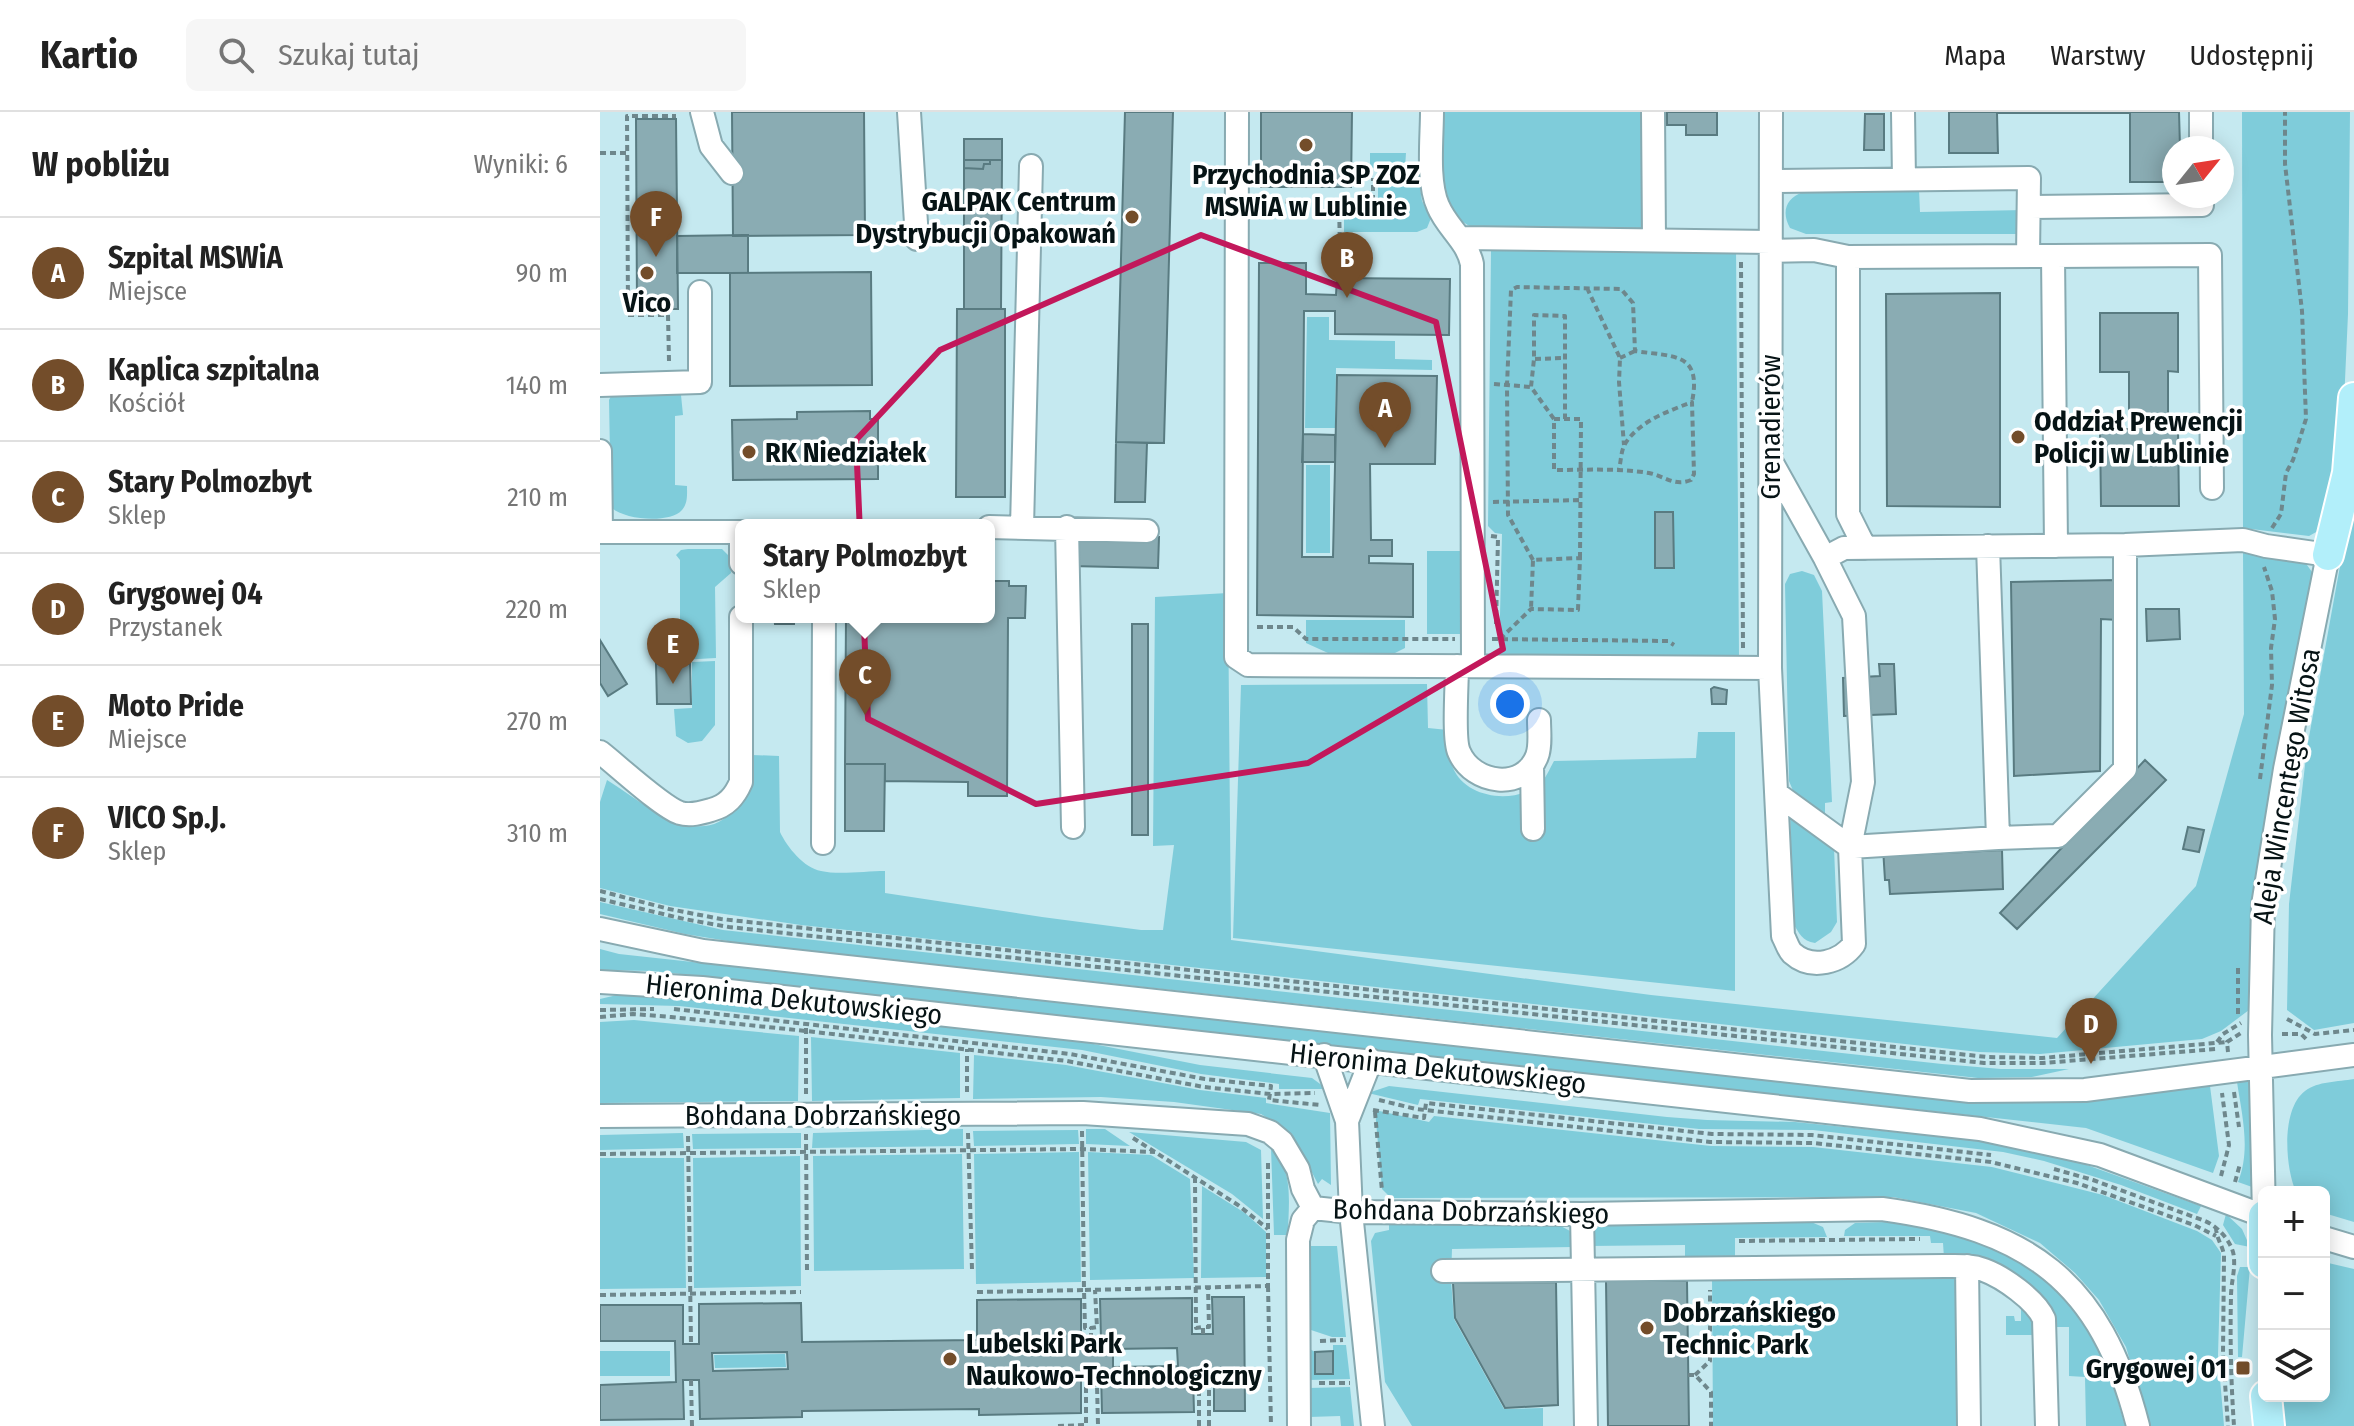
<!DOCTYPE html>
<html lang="pl">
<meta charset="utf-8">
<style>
:root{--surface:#fff;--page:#f6f6f6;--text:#222;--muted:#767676;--line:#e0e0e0;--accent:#734d2a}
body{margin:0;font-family:"Fira Sans Condensed",sans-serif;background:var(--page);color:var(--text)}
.controls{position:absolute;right:24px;bottom:24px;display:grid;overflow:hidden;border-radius:12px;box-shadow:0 4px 20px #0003}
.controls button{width:72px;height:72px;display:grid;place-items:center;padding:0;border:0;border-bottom:2px solid var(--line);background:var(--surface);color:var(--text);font:40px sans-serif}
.compass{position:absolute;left:1562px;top:24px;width:72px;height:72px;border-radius:50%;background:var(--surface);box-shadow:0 4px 20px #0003;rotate:60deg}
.you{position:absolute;left:910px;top:592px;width:28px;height:28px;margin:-20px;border:6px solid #fff;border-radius:50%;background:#1a73e8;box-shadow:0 0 0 12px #1a73e833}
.badge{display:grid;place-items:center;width:52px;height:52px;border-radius:50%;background:var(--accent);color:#fff;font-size:26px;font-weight:700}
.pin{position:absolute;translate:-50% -66px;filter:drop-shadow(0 2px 4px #0008)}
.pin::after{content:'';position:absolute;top:42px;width:28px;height:24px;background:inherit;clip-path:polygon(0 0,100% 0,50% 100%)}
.popup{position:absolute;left:135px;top:407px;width:260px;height:104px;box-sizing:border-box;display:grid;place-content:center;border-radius:12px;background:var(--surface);filter:drop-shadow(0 2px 6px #0005);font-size:26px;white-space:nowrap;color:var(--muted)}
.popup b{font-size:30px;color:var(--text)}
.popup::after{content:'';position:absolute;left:50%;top:100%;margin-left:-16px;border:16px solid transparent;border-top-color:var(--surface)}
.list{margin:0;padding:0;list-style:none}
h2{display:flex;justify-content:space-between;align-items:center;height:104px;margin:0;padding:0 32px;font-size:34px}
h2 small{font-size:26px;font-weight:400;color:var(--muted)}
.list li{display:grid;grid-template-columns:52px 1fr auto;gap:24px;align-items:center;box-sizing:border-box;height:112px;padding:0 32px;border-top:2px solid var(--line)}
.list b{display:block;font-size:30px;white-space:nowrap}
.list p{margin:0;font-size:26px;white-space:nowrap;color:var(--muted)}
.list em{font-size:26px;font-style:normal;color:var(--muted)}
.icon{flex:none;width:44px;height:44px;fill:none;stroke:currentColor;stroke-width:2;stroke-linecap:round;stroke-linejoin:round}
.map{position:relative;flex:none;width:1754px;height:1314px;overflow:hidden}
header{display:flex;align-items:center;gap:48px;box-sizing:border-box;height:112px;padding:0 40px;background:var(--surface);border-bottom:2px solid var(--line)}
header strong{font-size:38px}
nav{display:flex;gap:44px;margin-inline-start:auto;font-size:28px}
.search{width:560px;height:72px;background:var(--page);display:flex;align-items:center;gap:20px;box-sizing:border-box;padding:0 28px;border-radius:12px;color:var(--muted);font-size:30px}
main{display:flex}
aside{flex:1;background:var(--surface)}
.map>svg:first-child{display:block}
</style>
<header>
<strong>Kartio</strong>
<div class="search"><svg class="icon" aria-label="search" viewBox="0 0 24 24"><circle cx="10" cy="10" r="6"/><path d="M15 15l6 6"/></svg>Szukaj tutaj</div>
<nav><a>Mapa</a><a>Warstwy</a><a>Udostępnij</a></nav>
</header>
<main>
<aside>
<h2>W pobliżu<small>Wyniki: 6</small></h2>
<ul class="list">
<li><span class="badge">A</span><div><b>Szpital MSWiA</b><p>Miejsce</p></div><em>90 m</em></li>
<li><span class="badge">B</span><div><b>Kaplica szpitalna</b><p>Kościół</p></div><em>140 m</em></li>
<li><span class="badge">C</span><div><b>Stary Polmozbyt</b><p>Sklep</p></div><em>210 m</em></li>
<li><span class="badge">D</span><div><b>Grygowej 04</b><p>Przystanek</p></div><em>220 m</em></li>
<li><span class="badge">E</span><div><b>Moto Pride</b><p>Miejsce</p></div><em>270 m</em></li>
<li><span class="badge">F</span><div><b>VICO Sp.J.</b><p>Sklep</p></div><em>310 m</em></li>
</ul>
</aside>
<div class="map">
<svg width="1754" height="1314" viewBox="0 0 1754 1314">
<rect width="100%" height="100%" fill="#c5e9f0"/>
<!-- green -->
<path fill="#7fccda" d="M840 0H1046V111L1041 118 871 115 850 102 841 83Z
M1642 0H1750L1748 202 1743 312 1723 408 1718 419 1709 424 1643 416Z
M770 41H806L805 56H770Z
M778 67H819L822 89 831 106 827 116 817 120H744V95L778 96Z
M1319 77 1320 100 1425 98V122H1206L1190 116C1181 100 1186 86 1203 80Z
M908 130 1136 134 1139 544 899 543 902 422 895 421 888 414 891 139Z
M707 205H729V228L795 229V247L832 248V258L736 256 735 316H705Z
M74 279 81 283 83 303 75 304V373L87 374C87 383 88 391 82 398 70 412 23 408 11 395L9 288 12 282Z
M706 353H730V441H706Z
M1754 377V911L1714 918 1687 898 1689 792 1707 636Z
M88 437H122L129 444 131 461 115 475 116 546 80 548V448L76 443 81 438Z
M827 439H862V522H827Z
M1643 441 1702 446 1712 460 1711 471C1682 612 1648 754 1649 898L1621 919 1602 927 1440 942 1379 940 201 813 70 794 0 776V690L7 668C41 689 100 742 135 696 149 678 152 666 152 643L179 644 180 720C187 735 204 756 221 759 238 763 266 759 285 759V781L442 805 541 818H563L574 733 553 734 555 485 628 481 631 828 1051 883 1457 926 1596 774 1644 602Z
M1202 459 1214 463 1222 479 1232 690 1225 691V708L1194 681 1189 669 1185 472 1190 462Z
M706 508H805V536L793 542 728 541 706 531Z
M115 549V613L102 629 88 631 76 624 74 597 92 596V550Z
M827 572 828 616 848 618C848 630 848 644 853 656 866 687 916 693 941 671 946 666 950 656 954 649L1096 646 1098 620H1135V879L633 826 641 573Z
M1190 700 1234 736 1237 810 1231 820 1215 831C1202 829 1199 821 1193 811Z
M0 790 123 818 1342 952 1401 957H1469L1432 965 1378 966 140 831 85 822 0 802Z
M0 837 19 842 1348 986 1413 991 1488 990 1610 974 1619 1044 1613 1061 1486 1016 53 859 0 858Z
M17 883H53L473 928 600 953 712 966 727 977H679V972L601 962 482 938 79 894 0 892V887Z
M34 908 199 924 198 989 0 991V910Z
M211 925 360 941V986L212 989Z
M374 943 466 953 600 978 666 986V991L730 1001 731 1073 722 1067 718 1072 692 1022 661 1002 574 990 501 985 373 987Z
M1754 967V1110L1724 1101V1080H1696C1685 1055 1681 997 1705 979 1718 969 1738 970 1754 967Z
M1651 968 1652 1075 1638 1070C1651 1038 1642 1003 1637 970Z
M789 974 1067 1005 1107 1008 1195 1010 1383 1029 1473 1048 1601 1094 1597 1102 1521 1073 1444 1049 1403 1040 1213 1018 1099 1017 820 987 818 993 768 981Z
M775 998 829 1010 834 1004 1111 1034 1213 1035 1392 1055 1503 1083 1597 1119 1612 1128 1621 1141 1618 1243 1624 1314H1549L1526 1235 1499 1188 1475 1161 1440 1131 1376 1101 1293 1085 791 1086 782 1077Z
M363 1017V1034L212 1036 213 1021Z
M486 1017H505L530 1034 486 1032Z
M478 1018 479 1032 374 1034 373 1019Z
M529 1020 646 1030 661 1038 663 1107 632 1082Z
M83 1021 84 1036 0 1038V1023Z
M201 1021V1036L93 1037 92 1022Z
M671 1036C695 1058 688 1094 688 1123H674Z
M479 1040 481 1170 376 1172 374 1042Z
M488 1040 551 1043 590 1067 594 1166 490 1168Z
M362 1042 364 1157 214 1159 213 1044Z
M200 1044 201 1174 94 1176 93 1046Z
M0 1046H84L86 1176 0 1177Z
M602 1074 645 1101 666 1120V1165L601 1166Z
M1626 1102 1642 1117 1650 1135 1635 1132 1623 1113Z
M1211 1110 1223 1115 1227 1125 1135 1126V1148H1085V1133L988 1134 989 1121 1003 1112Z
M1286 1110 1335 1117 1400 1134 1455 1174 1490 1218 1509 1258 1525 1314H1486L1485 1265 1469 1264V1215H1454L1450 1204 1344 1146 1343 1131H1331L1330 1124H1244L1245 1118 1255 1111Z
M789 1112H957L970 1119 973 1135 852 1137 851 1168 854 1207 904 1297 943 1296V1314H812L785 1270 771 1129 775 1121 789 1118Z
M707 1134H737L746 1225H732L708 1217Z
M1724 1150 1754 1157V1314H1682L1678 1284H1724Z
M1640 1155H1650L1642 1245H1638L1637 1164Z
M1353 1164 1359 1173 1362 1314H1113L1112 1165Z
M1421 1193 1436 1210 1437 1223H1406V1204H1414L1415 1209H1421Z
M733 1233H746L750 1267 708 1268V1236L715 1240V1262H733Z
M0 1239H70V1264H0Z
M185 1242 186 1255 115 1256 114 1243Z
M750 1275 754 1314H741L740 1304 709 1305 708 1276Z"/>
<!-- building -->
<path fill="#8aacb3" stroke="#597b81" stroke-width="2" fill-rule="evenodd" d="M132 0H264L265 123 133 124Z
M525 0H573L564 331 516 330Z
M661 0H752L751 75H661Z
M1067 0H1117V23H1086V13H1067Z
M1349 0H1579L1580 36H1574V70H1530V1H1397L1398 41H1349Z
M1265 2H1284V38H1264Z
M36 7H76L78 197H37Z
M364 27H402V48H364Z
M364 48H390V52H384L383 57 364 56Z
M390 48H402L401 197H364V56L383 57 384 52H390Z
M148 123V161H77V124Z
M659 151H706V182L736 183 737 166 850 167 849 223 735 222V199H704L702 445H733L737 263 837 264 835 352H770L771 428H792V444H769V451L813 452V505L657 503Z
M271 160 272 273 130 274V161Z
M1400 181V395L1287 394 1286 182Z
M357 197H405V385H356Z
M1500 201H1578V260L1568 259V317H1578L1579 394H1501L1500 317H1529V260H1500Z
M270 299V307H278V367L133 368 132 308 197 307V300Z
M703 322 735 323V350H702Z
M516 330 547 331 545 390H515Z
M1055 400H1073L1074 456H1055Z
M471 424 559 425 558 456 471 454Z
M1518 468V508L1501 507 1500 659 1414 664 1411 470Z
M389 469H409V474H426L425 506H408L407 684H368V670L285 669V652H245L246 505H389Z
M1546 497H1579L1580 527 1547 529Z
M174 505H194V512H175Z
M532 512H548V723H532Z
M0 528 27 572 8 584 0 571Z
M56 552H90L91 592H57Z
M1279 552H1294L1296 602 1244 604 1243 566 1280 564Z
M1114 575 1127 578 1126 592H1112L1111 577Z
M1545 648 1566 668 1417 817 1400 801Z
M245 652H285L284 719H245Z
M1588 715 1604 718 1599 740 1583 737Z
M1283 736 1308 739 1307 743 1402 738 1403 777 1290 782 1289 768H1285Z
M1006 1169H1087L1089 1314H1008Z
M956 1170 958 1293 905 1296 855 1206 853 1171Z
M612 1185H644L645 1299H614V1263H593L594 1300 502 1301 501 1261 481 1262V1301L379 1303V1297L202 1299V1305L100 1307 99 1268H83L84 1307 0 1308V1273L76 1270 75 1229H0V1193H83V1232H99V1192L201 1191 202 1230 377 1228V1188L481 1187V1227H501L500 1187 592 1186V1222H613ZM577 1236 578 1254 513 1255V1237ZM187 1240 188 1257 113 1259 112 1241Z
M733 1239V1262H715V1240Z"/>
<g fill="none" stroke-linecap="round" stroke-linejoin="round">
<!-- minor casing -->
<g stroke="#88aab1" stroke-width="26">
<path id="minor" d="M102 0 111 34 132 61
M309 0 317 127
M637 0 636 545 648 553 1170 556
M832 0C832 26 827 70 838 94 847 116 867 128 872 152L873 554
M1053 0 1054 127
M1171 0 1170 556 1183 824C1186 829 1188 837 1192 841 1212 859 1241 850 1254 832L1250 735 1398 726 1388 434
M1303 0 1304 67
M1601 0V36
M1171 69 1429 66 1428 144
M1429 95 1602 93V84
M861 126 1171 130
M1171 139 1214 138 1248 145
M1453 144 1610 143 1612 376
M0 273 100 270V180
M0 339 1 420
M1171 349 1225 446 1254 504 1263 670 1250 735 1177 682
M389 415 547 419
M422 415 431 54
M467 415 473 715
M0 420H141
M141 420V451
M1265 436 1248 402V145L1453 144 1456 434
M1225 446 1244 436 1525 433 1643 428 1666 434 1728 443 1685 657 1663 793 1660 923 1664 1104
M857 554C857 572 853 627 859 640 873 673 924 679 937 644 941 634 939 619 939 608
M0 640C18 654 62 695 80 701 90 704 101 701 111 698 127 694 135 684 141 670V505
M932 653 933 717
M1398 726 1458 724 1525 657V433
M223 731 224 505
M0 817 103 839 1370 979 1485 978 1754 943
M0 870 102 876 1380 1017 1500 1043 1664 1104
M724 943 747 1009 751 1100 773 1314
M0 1004 483 1001 648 1012 670 1020 682 1030 698 1057 703 1077 713 1096 751 1100 982 1102 1282 1097C1428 1117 1501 1168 1538 1314
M747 1009 771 948
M982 1102 986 1314
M1724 1126 1754 1135
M1367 1154 1369 1314
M843 1159 1344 1154C1357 1154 1371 1153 1384 1158 1403 1165 1436 1188 1444 1207L1447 1314
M699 1314 698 1128 703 1108 713 1096"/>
</g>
<!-- major casing -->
<g stroke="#fff" stroke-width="34">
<path id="major" d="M1728 443 1748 361 1754 286
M1664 1104V1151
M1666 1284 1669 1314"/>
</g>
<!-- path -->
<path stroke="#6e878c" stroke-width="4" stroke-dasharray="6 4" stroke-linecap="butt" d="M0 41H28
M655 89 773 91V66
M739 90 740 141
M1141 150 1143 537
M987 176 1020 246 1019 270 1024 333
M1020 246 1035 239
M935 247 964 246
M69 249 68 203H28L27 4H76
M894 272 931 275
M954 307 931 275 934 247V203L965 204V307
M893 390 980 388
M1672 416 1681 402 1686 361 1693 348 1706 307 1702 199 1685 52V0
M891 424 898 425 896 512
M980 446 981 307H954V358C986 358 1018 356 1049 361 1065 364 1074 375 1091 368L1094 362 1092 290C1069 299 1039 309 1025 332 1021 338 1021 350 1019 357
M933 448 908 403 907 273 911 178 917 175 1021 177 1033 191 1035 239C1074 245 1102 240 1092 290
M657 515H693L706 527H855
M892 527 1068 529 1074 533
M900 527 931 497 978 498 980 446 933 448 931 497
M1660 667 1672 573 1671 536 1675 507 1672 479 1664 455
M0 779 69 797 121 807 1387 945 1442 946 1627 930
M0 787 84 807 129 815 1384 951H1443L1616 937
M74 897 470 942 605 967 671 974 669 988 720 993
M0 898 54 897
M1638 902V855
M0 905 33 902 71 905 206 919 467 949 604 975 670 982 715 981
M1687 907 1715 922 1754 918
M1682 922H1701L1707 928
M1617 930 1623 922 1641 911
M1628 940 1627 930 1641 921
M367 980V937
M1634 980 1639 1015
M206 982V912
M779 988 816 997 1110 1030 1213 1031 1391 1050 1477 1071 1594 1113 1616 1124
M773 998 824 1006 826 991 1112 1022 1212 1023 1391 1043
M775 1000 782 1079
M482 1019 484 1178 668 1174V1047
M368 1021 372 1157
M206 1022 207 1159
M88 1024 91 1232
M533 1026 638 1093 668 1117
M0 1042 482 1037 555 1040
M1454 1057 1493 1068 1605 1109C1619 1115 1634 1132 1634 1147 1635 1159 1631 1172 1631 1184 1630 1227 1631 1271 1634 1314
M1621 1064 1629 1033 1622 981
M595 1065 596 1216 603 1215
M1635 1070 1640 1052
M1616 1115C1616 1126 1622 1132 1624 1143L1623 1242 1628 1314
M1139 1129 1320 1127
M668 1174 671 1314
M377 1180 484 1178 485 1216H491
M0 1183 201 1180
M603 1222V1215H609L608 1175
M491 1227V1216L497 1215 495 1178
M720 1229 743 1228
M491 1262V1273H497L498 1313
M604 1263V1271H609V1314
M1088 1263H1095L1111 1280V1314
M1095 1263 1110 1249V1178
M91 1268 92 1314
M719 1271H750
M458 1314 486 1313V1273H491
M599 1314V1271H604"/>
<!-- minor -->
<use href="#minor" stroke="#fff" stroke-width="22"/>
<!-- major -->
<use href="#major" stroke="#b2effa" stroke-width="30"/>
</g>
<!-- marked area -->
<path fill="none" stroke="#c2185b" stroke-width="6" stroke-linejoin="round" d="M601 123 836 210 903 537 708 651 436 692 268 607 256 328 340 238Z"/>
<!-- markers -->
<g fill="#734d2a" stroke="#fff" stroke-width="3">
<circle cx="706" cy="33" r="8"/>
<circle cx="532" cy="105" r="8"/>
<circle cx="47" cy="161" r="8"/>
<circle cx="1418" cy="325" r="8"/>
<circle cx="149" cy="340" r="8"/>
<circle cx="1047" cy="1216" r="8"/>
<circle cx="350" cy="1247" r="8"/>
<rect x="1635" y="1248" width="16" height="16" rx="4"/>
</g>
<g text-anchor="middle" stroke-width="7" stroke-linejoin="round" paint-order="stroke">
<!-- poi labels -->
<g font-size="28" font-weight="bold" fill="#061315" stroke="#fff" text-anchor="start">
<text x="706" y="72" text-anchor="middle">Przychodnia SP ZOZ<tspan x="706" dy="32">MSWiA w Lublinie</tspan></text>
<text x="516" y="99" text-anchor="end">GALPAK Centrum<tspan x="516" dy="32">Dystrybucji Opakowań</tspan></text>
<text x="47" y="200" text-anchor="middle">Vico</text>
<text x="1434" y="319">Oddział Prewencji<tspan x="1434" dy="32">Policji w Lublinie</tspan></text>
<text x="165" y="350">RK Niedziałek</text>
<text x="1063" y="1210">Dobrzańskiego<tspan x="1063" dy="32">Technic Park</tspan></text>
<text x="366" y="1241">Lubelski Park<tspan x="366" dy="32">Naukowo-Technologiczny</tspan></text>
<text x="1627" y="1266" text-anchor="end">Grygowej 01</text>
</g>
<!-- street labels -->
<g font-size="28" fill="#061315" stroke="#fff">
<text transform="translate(1170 315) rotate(-90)" y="10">Grenadierów</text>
<text transform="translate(1686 674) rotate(-80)" y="10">Aleja Wincentego Witosa</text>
<text transform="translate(194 887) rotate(6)" y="10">Hieronima Dekutowskiego</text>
<text transform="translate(838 956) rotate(6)" y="10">Hieronima Dekutowskiego</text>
<text x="223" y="1013">Bohdana Dobrzańskiego</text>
<text transform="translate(871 1099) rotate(1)" y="10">Bohdana Dobrzańskiego</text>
</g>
</g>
</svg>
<div class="controls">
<button>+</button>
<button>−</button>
<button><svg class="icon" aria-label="layers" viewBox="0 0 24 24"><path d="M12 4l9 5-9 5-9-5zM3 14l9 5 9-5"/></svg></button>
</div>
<svg class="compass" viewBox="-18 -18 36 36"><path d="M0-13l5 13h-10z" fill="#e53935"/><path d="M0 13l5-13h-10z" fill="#767676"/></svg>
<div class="you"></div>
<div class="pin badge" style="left:785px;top:336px">A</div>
<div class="pin badge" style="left:747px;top:186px">B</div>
<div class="pin badge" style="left:265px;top:603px">C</div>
<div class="popup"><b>Stary Polmozbyt</b>Sklep</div>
<div class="pin badge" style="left:1491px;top:952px">D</div>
<div class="pin badge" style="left:73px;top:572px">E</div>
<div class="pin badge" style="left:56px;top:145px">F</div>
</div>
</main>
